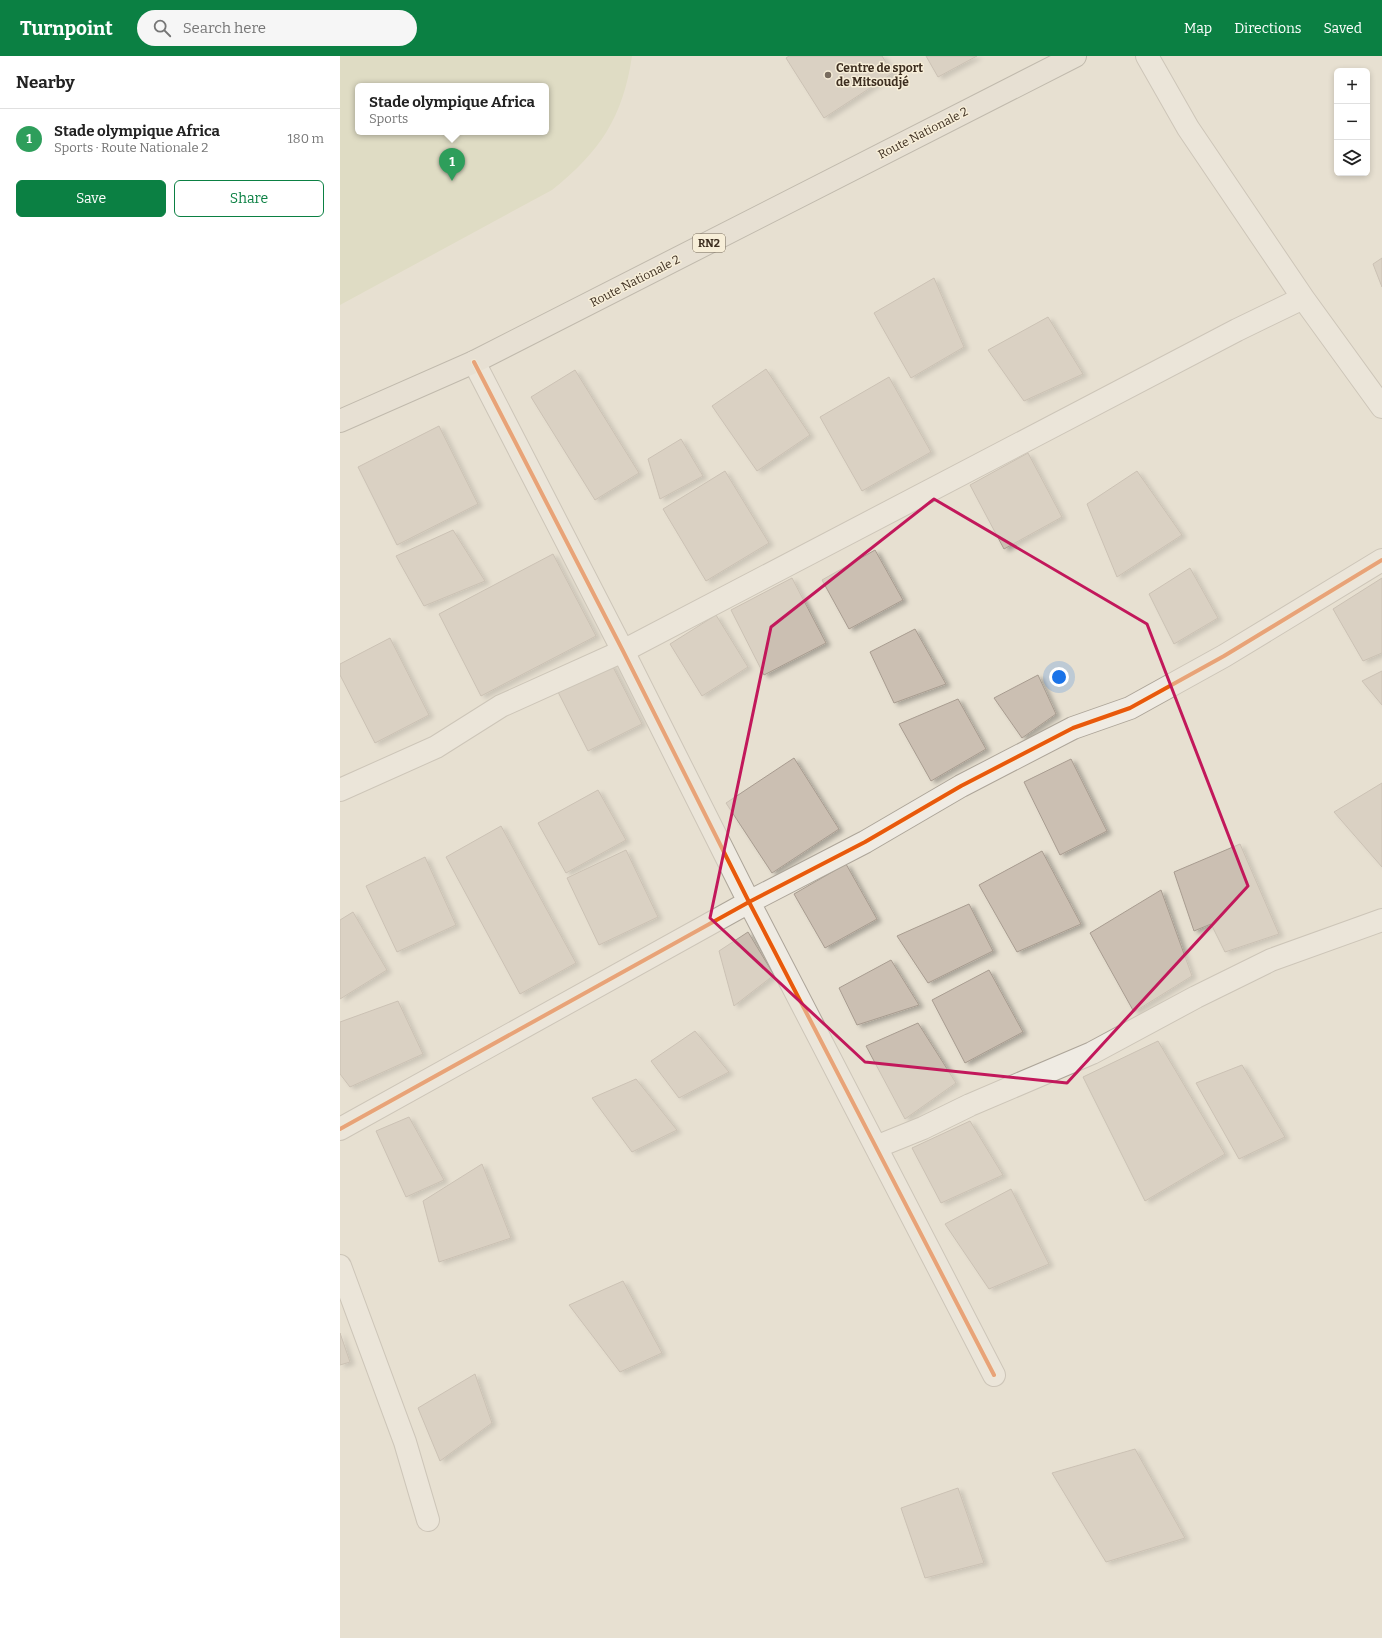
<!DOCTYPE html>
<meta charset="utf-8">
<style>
:root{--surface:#fff;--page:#f6f6f6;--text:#222;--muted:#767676;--line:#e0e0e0;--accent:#0b8043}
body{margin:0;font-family:Bitter,serif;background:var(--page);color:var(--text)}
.controls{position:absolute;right:12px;top:12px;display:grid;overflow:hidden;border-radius:6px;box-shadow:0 2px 6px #0003}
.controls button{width:36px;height:36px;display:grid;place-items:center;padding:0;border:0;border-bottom:1px solid var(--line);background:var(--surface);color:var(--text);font:20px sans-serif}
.you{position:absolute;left:719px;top:621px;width:14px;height:14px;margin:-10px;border:3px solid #fff;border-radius:50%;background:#1a73e8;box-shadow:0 0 0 6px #1a73e833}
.badge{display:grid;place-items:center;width:26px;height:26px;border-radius:50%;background:var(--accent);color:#fff;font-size:13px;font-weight:700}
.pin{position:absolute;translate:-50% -33px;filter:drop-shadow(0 1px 2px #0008)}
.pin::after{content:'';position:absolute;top:21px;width:14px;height:12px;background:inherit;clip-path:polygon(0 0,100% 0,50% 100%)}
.popup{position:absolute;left:15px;top:27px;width:194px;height:52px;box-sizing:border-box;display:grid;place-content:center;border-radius:6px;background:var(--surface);filter:drop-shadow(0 1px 3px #0005);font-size:13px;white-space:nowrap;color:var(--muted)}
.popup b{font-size:15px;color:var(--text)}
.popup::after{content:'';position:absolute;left:50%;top:100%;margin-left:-8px;border:8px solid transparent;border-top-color:var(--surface)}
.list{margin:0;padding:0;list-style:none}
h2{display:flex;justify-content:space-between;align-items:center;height:52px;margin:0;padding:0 16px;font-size:17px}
h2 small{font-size:13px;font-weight:400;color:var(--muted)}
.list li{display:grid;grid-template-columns:26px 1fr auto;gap:12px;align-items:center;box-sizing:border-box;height:60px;padding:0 16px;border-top:1px solid var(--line)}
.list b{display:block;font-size:15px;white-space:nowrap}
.list p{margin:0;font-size:13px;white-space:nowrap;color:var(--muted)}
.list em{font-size:13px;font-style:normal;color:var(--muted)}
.actions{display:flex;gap:8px;padding:12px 16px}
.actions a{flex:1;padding:9px 0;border:1px solid var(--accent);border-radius:6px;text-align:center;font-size:14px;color:var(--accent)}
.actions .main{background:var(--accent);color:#fff}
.icon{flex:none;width:22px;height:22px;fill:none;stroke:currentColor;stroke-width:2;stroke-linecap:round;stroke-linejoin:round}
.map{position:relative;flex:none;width:1042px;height:1582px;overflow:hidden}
header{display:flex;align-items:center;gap:24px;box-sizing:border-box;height:56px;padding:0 20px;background:var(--accent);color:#fff}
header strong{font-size:19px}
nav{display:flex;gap:22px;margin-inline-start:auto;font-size:14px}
.search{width:280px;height:36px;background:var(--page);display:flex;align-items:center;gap:10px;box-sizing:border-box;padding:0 14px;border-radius:22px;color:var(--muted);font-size:15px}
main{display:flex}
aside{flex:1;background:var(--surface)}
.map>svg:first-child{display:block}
</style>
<header>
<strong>Turnpoint</strong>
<div class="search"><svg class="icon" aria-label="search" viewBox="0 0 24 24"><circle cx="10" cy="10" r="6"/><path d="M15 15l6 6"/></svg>Search here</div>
<nav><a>Map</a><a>Directions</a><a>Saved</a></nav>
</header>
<main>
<aside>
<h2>Nearby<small></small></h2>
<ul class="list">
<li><span class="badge" style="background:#2e9e5b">1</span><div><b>Stade olympique Africa</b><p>Sports · Route Nationale 2</p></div><em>180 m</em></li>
</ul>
<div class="actions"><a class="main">Save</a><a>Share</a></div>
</aside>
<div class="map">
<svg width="1042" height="1582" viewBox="0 0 1042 1582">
<defs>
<filter id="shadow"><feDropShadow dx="4.5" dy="2.5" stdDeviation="2" flood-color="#0004"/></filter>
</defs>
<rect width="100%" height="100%" fill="#e7e0d1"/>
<!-- green -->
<path fill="#d6d7b3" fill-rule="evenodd" d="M0 0H292C283 61 260 96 212 134L0 249ZM18 30H206V76H18Z"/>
<!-- building -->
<path fill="#cbbfb2" stroke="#a89c90" filter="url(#shadow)" d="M449 0H542L553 17 484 62 446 2Z
M586 0H637L598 21Z
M1042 202V231L1033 208Z
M594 222 624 291 571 322 534 257Z
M708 261 743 318 684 345 648 294Z
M426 313 470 379 417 415 372 350Z
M235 314 299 417 255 444 191 341Z
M549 321 591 396 522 435 480 361Z
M99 370 138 448 57 489 18 411Z
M341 383 363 420 320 443 308 403Z
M688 397 722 461 664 493 630 429Z
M385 415 429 487 366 525 323 453Z
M797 415 842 479 777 521 747 448Z
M113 474 145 525 84 550 56 500Z
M535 494 563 544 509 573 482 524Z
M213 498 256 580 141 640 99 558Z
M850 512 878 562 834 588 809 538Z
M452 522 486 587 424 619 391 554Z
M1042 522V597L1023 605 993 553Z
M376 559 408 611 362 640 330 588Z
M575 573 606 628 554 647 530 596Z
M50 582 89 659 35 687 0 619V608Z
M271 607 302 668 248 695 217 634Z
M1042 615V649L1022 625Z
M698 619 716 658 682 682 654 642Z
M618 643 646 693 591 725 559 668Z
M454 702 499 773 432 817 386 747Z
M731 703 767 775 720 799 684 726Z
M1042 727V811L994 756Z
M258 734 286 784 226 817 198 767Z
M161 770 236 907 180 938 106 801Z
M900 788 939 878 885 896 871 868 854 875 834 816Z
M286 794 318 861 259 889 227 822Z
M702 795 741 868 677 896 639 829Z
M85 801 116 869 57 896 26 830Z
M506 808 537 863 485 892 454 838Z
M821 834 852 920 794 956 750 877Z
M629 848 653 895 588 927 557 880Z
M13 856 47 914 0 943V864Z
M408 876 434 919 394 950 379 895Z
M551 904 579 949 517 969 499 932Z
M649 914 683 976 625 1007 592 944Z
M58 945 83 998 10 1031 0 1018V966Z
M578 967 616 1027 565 1063 526 990Z
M355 975 389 1016 339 1042 311 1005Z
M818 985 885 1098 805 1145 743 1021Z
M902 1009 945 1081 899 1103 856 1027Z
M296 1023 337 1074 292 1096 252 1042Z
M69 1061 104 1124 66 1141 36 1075Z
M630 1065 663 1119 601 1147 572 1092Z
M142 1108 171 1182 99 1206 83 1145Z
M671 1133 709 1208 649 1233 605 1168Z
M283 1225 322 1297 280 1316 229 1249Z
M0 1277 10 1306 0 1309Z
M135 1318 152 1367 100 1405 78 1352Z
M795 1393 845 1482 766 1506 712 1417Z
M618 1432 644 1507 585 1522 561 1452Z"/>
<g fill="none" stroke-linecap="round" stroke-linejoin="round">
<!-- minor casing -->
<g stroke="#ada599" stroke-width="24">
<path id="minor" d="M807 0 848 72 963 242 1042 351
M134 306 283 595 409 846 654 1319
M0 734 96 691 161 650 283 595 897 274 963 242
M0 1073 409 846 525 786 621 730 733 672 790 652 884 600 1042 504
M536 1091 583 1072 630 1049 752 997 856 941 931 904 1042 864
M0 1210 65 1386 88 1464"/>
</g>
<!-- primary casing -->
<g stroke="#928b80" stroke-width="24">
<path id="primary" d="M0 365 134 306 735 0"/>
</g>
<!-- minor -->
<use href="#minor" stroke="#efebe3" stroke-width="22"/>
<!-- primary -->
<use href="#primary" stroke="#e6e1d4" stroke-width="22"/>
<!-- cycleway casing -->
<g stroke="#f7eed8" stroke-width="6">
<path id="cycleway" d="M134 306 283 595 409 846 654 1319
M0 1073 409 846 525 786 621 730 733 672 790 652 884 600 1042 504"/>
</g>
<!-- cycleway -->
<use href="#cycleway" stroke="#e8590c" stroke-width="4"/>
</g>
<!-- marked area -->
<path d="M0 0H1042V1582H0ZM594 443 807 568 908 830 727 1027 525 1006 370 862 431 571Z" fill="#e7e0d1" fill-opacity=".55" fill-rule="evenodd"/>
<path fill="none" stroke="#c2185b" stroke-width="3" stroke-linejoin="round" d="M594 443 807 568 908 830 727 1027 525 1006 370 862 431 571Z"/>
<!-- markers -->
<circle fill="#786c5e" stroke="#f7eed8" stroke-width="1.5" cx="488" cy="19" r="4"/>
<g text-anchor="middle" stroke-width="3" stroke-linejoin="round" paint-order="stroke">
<!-- shield labels -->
<rect fill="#f7eed8" stroke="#756857" stroke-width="1" x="353" y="178" width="32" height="18" rx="3"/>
<g font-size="11" font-weight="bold" fill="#3d2e20">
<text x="369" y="191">RN2</text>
</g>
<!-- poi labels -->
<g font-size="12" font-weight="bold" fill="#3d2e20" stroke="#f7eed8" text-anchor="start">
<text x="496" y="16">Centre de sport<tspan x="496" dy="14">de Mitsoudjé</tspan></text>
</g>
<!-- street labels -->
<g font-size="12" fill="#3d2e20" stroke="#f7eed8">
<text transform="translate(583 77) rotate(-27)" y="4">Route Nationale 2</text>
<text transform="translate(295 225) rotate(-27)" y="4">Route Nationale 2</text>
</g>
</g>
</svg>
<div class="controls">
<button>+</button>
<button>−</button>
<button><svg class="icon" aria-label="layers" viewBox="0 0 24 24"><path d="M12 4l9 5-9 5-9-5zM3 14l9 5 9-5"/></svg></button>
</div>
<div class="you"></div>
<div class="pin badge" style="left:112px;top:125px;background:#2e9e5b">1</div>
<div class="popup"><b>Stade olympique Africa</b>Sports</div>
</div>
</main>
